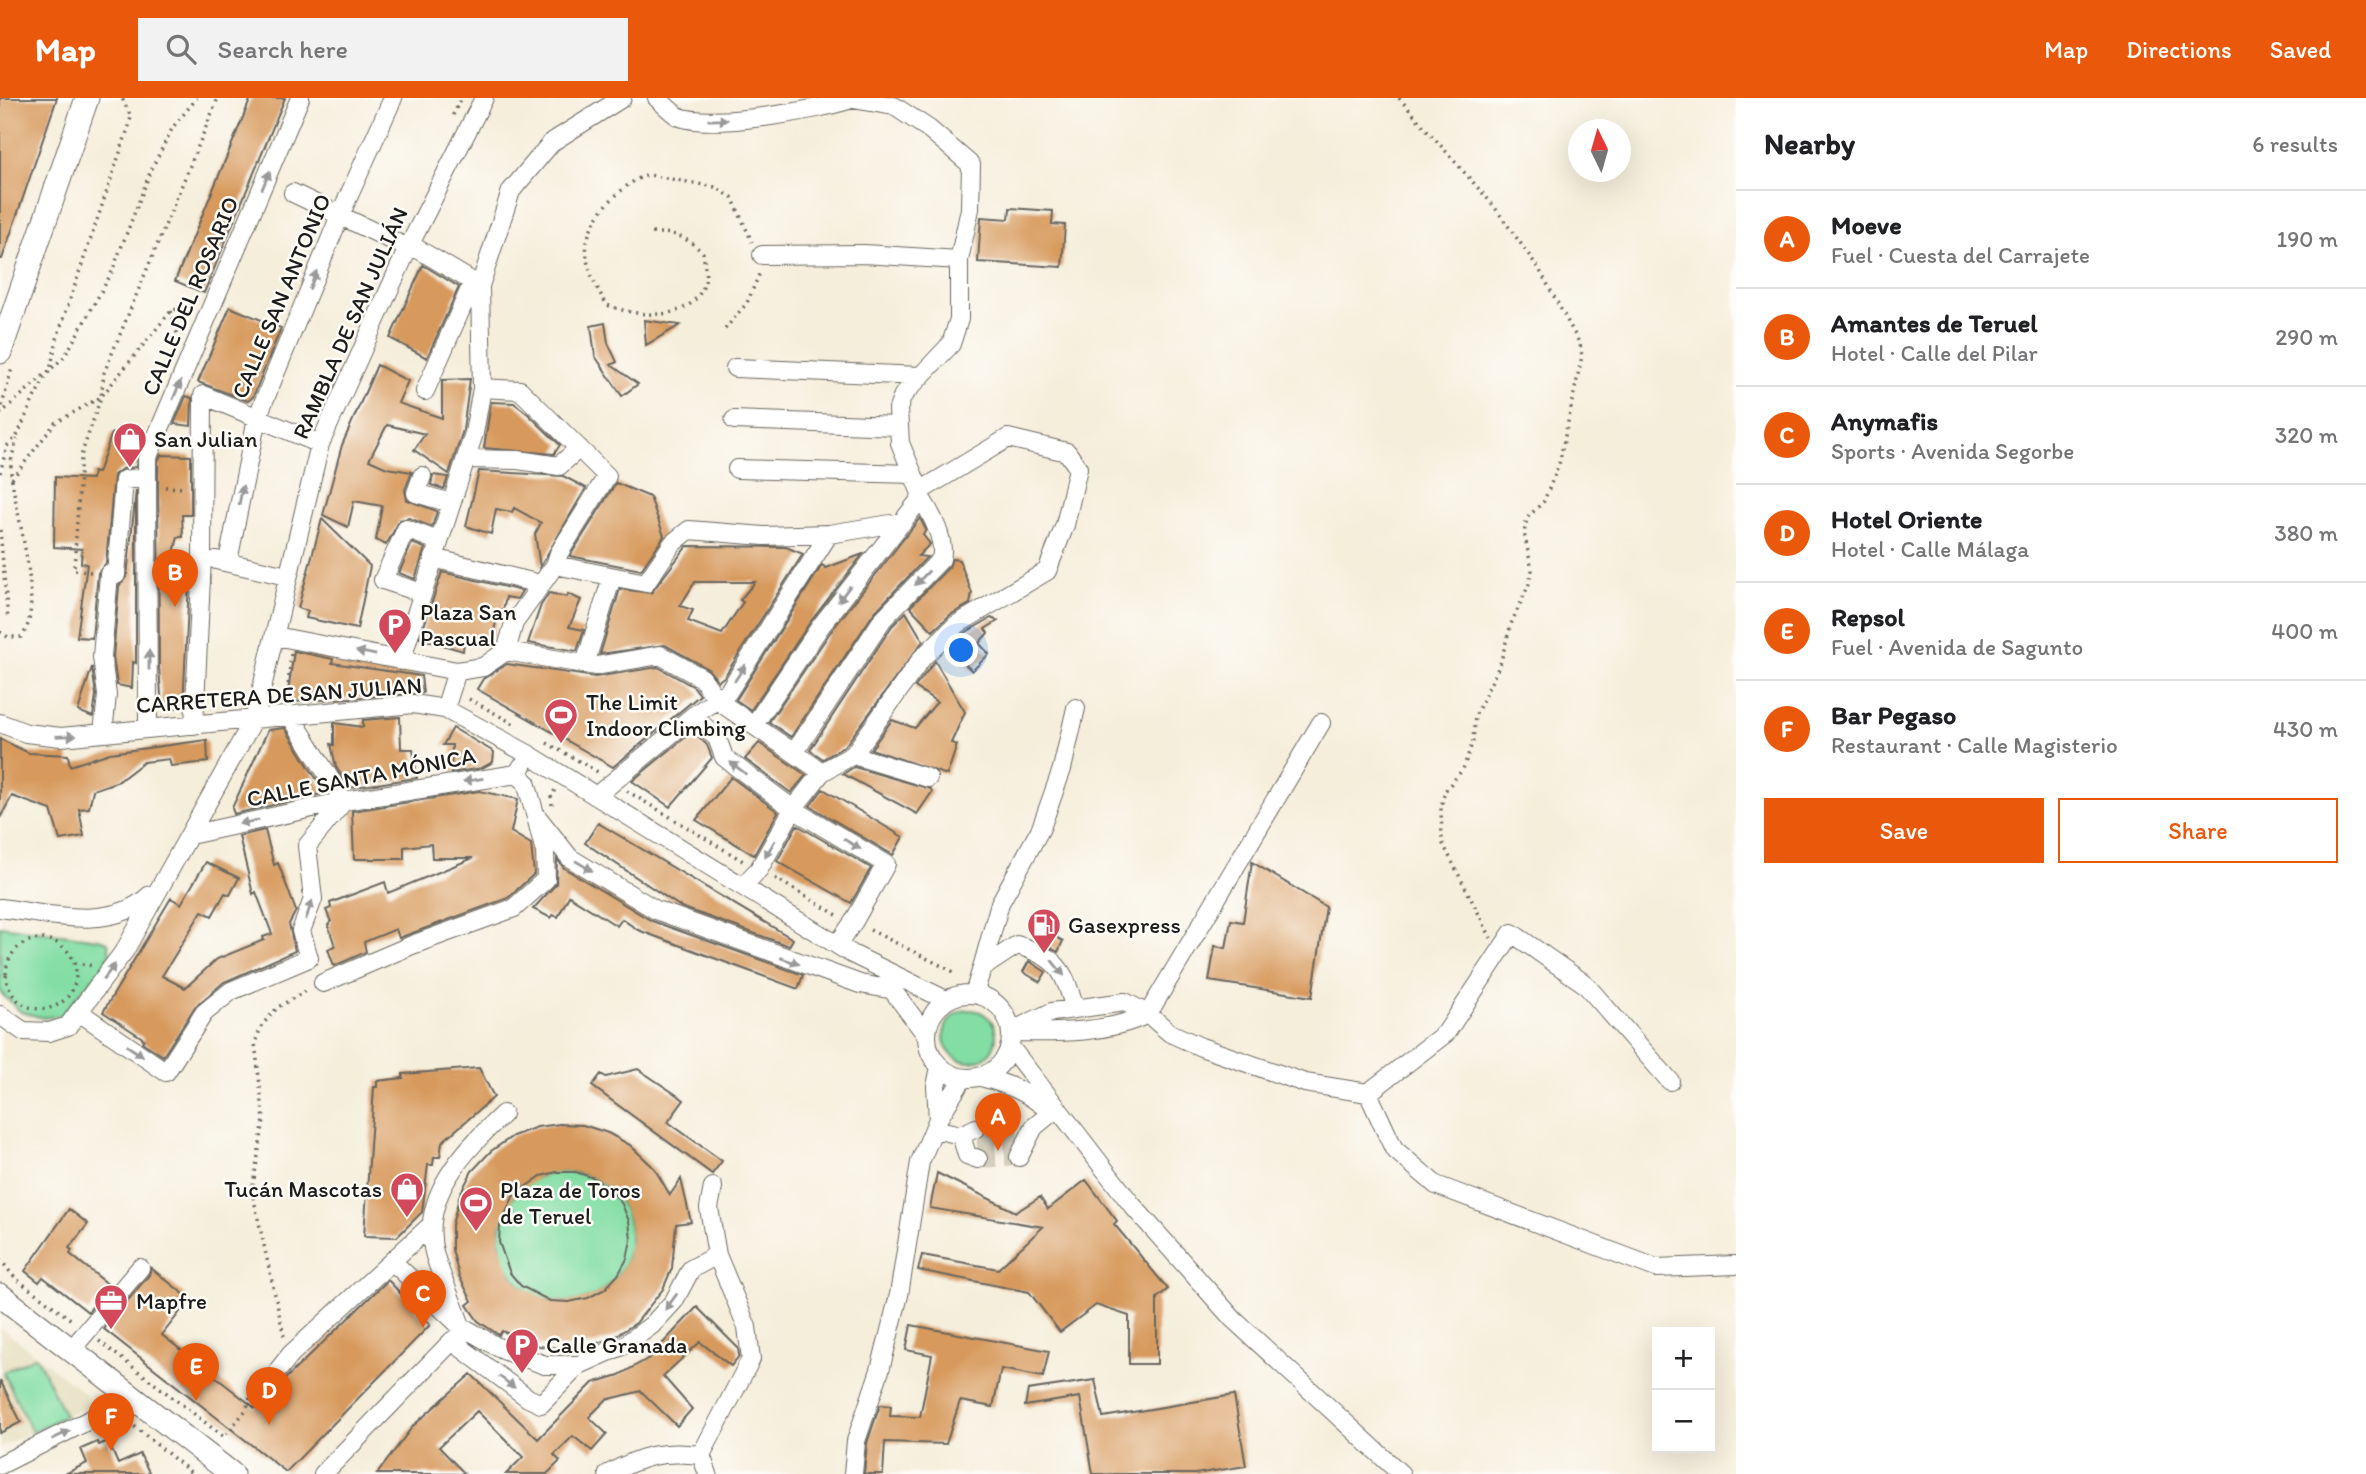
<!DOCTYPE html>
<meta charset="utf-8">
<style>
:root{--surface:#fff;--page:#f2f2f2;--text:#202124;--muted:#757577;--line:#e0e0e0;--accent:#ea580c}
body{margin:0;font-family:Itim,sans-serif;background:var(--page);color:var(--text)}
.controls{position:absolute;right:21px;bottom:21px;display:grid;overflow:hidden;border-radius:0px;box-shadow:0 7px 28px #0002}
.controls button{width:63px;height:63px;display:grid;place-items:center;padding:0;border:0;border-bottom:2px solid var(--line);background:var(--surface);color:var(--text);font:35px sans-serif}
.compass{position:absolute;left:1568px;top:21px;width:63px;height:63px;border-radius:50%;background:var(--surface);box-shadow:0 7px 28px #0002;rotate:355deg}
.you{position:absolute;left:962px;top:553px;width:24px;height:24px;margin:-18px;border:5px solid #fff;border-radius:50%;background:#1a73e8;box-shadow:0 0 0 10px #1a73e833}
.badge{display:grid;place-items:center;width:46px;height:46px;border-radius:50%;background:var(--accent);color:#fff;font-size:23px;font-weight:700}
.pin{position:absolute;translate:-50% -58px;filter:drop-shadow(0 2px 4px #0008)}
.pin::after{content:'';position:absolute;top:37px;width:24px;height:21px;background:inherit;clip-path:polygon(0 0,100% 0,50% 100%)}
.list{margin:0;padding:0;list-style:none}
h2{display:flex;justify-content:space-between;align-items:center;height:91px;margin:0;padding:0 28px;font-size:30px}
h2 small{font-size:23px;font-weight:400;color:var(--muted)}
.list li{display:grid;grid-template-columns:46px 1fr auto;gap:21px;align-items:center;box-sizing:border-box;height:98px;padding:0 28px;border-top:2px solid var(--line)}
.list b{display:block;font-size:26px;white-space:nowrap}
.list p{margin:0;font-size:23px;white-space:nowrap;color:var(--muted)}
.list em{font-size:23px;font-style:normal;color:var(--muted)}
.actions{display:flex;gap:14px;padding:21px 28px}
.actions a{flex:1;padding:16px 0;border:2px solid var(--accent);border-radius:0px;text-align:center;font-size:24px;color:var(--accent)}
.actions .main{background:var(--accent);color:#fff}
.icon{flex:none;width:38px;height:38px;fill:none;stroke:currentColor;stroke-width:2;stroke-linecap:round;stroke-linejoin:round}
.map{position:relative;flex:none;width:1736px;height:1376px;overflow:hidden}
header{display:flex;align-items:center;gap:42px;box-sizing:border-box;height:98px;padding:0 35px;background:var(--accent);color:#fff}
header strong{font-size:33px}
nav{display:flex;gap:38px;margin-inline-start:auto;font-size:24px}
.search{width:490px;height:63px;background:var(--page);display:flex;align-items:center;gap:18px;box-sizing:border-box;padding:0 24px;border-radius:0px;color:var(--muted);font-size:26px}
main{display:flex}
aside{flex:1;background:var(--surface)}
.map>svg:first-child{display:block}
</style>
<header>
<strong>Map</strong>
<div class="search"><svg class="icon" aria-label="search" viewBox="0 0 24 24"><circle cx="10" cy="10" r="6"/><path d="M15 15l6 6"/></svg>Search here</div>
<nav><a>Map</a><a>Directions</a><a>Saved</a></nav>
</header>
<main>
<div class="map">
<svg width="1736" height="1376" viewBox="0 0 1736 1376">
<rect width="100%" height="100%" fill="#fdfcf7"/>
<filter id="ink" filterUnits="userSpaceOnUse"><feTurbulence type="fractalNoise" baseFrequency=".0143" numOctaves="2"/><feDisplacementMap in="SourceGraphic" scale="14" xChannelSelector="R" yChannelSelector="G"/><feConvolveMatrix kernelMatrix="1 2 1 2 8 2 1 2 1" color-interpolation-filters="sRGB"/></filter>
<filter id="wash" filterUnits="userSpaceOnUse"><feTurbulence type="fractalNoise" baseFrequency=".00686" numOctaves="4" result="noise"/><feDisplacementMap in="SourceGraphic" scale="28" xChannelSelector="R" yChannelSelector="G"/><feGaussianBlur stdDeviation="1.57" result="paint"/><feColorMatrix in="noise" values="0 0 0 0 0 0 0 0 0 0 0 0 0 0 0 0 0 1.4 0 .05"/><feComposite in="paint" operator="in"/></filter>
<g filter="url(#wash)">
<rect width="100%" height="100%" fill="#f5eedb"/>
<!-- built -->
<path fill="#e4dbba" d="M0 1229 87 1297 85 1309 0 1349Z"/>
<!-- green -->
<path fill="#83dea4" stroke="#507d60" stroke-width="2" d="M0 828 98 841 108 844 110 855 103 869 61 917 44 920 21 914 0 894Z
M944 938a26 26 0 1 1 52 0a26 26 0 1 1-52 0Z
M500 1139a65 65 0 1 1 130 0a65 65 0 1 1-130 0Z
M36 1258 65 1318 32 1334 3 1274Z"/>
<g id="blocks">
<!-- building -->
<path fill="#d7995c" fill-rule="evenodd" d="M0 0H57L2 161H0Z
M251 0H285L204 195 175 183Z
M1010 110 1053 113 1052 126 1065 127 1062 169 978 164 981 119 1009 121Z
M423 167 459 189 427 260 390 240Z
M230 209 281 230 253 299 248 303 198 284Z
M644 222 680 227 646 247Z
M605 225 608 245 617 264 611 267 638 286 622 298 595 258 591 228Z
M377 267 408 283 398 305 442 320V282L470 281 463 332 449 376 414 352 425 336 387 327 369 362 387 370 412 374 405 392 407 402 437 413 432 429 409 420 400 422 386 447 376 442 382 408 354 403 348 429 323 417 342 347Z
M186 298 192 300 191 328 174 326Z
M491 304 514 305 528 316 560 347 554 356 484 350Z
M112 335 141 345 136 369 122 371 114 377 106 465 98 475 92 540 77 539 87 466 81 465 82 451 54 449 55 379 92 381 93 374 98 375Z
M161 357 191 358V417H182L183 439H178L174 455 177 486 189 485 183 609 162 611 159 569 158 363Z
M479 373 563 378 586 390 540 469 535 436 541 425 514 410 512 414 496 411 491 436 466 428Z
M433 377 448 379 444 391 431 387Z
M616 385 650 399 664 438 641 472 570 458Z
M136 392V565L133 564 132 590 117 587 113 559 119 488 127 478Z
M920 420 926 432 923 437 930 446 918 458 927 459 874 515 791 639 769 624 829 536Z
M322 421 370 468 357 531 306 520 308 513 298 510Z
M412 445 425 450 415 481 399 475Z
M687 448 786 449 803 456 724 579 718 583 707 570 665 547 600 556 620 491 651 495ZM695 484H755L740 502 743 504 722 536 688 523 693 512 680 508Z
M863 456 811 523 751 612 736 602 822 467 826 470Z
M952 461 959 462 972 495 970 506 950 517 933 533 910 509 949 469Z
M442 474 522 493 517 501 506 499 503 513 499 512 493 537 482 548 464 544 463 553 420 540Z
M549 495 567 499 568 496 581 502 569 529 584 532 577 553 528 545 541 507Z
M906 514 923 543 845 648 823 661 810 652 892 528Z
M991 520 998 523 985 531 988 535 979 545 989 556 972 573 949 550 963 536Z
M294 553 333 561 332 565 421 578 423 595 292 604 288 594Z
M935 563 965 614 951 645 957 647 947 677 871 651 892 622 915 630 937 604 915 589Z
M507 566 595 579 658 569 694 589 700 597 613 669 477 591 483 581Z
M92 569 96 597 93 619 78 613Z
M400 619 401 651H413L417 680 349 690 336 669 331 646 334 647V625L363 629V622Z
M285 630 325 695 234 716 232 710 268 632Z
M453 630 494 654 493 664 482 670 451 675 452 647H443Z
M693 633 707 647 712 660 670 709 632 683Z
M0 641 29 655 68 657 70 668 110 655 207 642 208 664 171 668 169 661 144 664 119 683 93 692 89 710 79 711 84 738 60 742 51 712 12 698 0 720Z
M759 645 806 677 791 695 745 661Z
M854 669 931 691 932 694 917 716 843 676Z
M731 679 778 714 754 757 696 722Z
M823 691 903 739 893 757 810 708Z
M479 693 518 701 511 734 531 746 534 776 508 800 399 840 396 831 364 844 366 854 334 868 328 851 335 848 328 827 331 824 326 812 331 810 330 805 385 784 388 795 473 760H432L431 746 404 749V761H354L352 713Z
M598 725 793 841 789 848 681 809 585 745Z
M797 727 871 770 851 805 777 763Z
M265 732 274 767 278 765 296 813 289 826 295 853 224 884 195 909 163 958 142 944 144 941 103 914 171 800 181 806 206 764 239 780 230 797 225 795 212 818 202 813 162 878 185 890 217 861 264 842 263 839 272 836 256 794 253 796 239 738Z
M557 761 564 770 652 823 803 877 798 891 638 832 622 821 617 828 569 798 558 819 553 817 551 820 533 811 556 786Z
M1252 764 1326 809 1312 899 1209 883 1215 848 1226 850 1231 822 1243 824Z
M1046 834 1063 843 1058 854 1041 844Z
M1029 863 1046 874 1040 884 1023 874Z
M479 970 494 999 442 1044 440 1059H434L433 1067H428L422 1114 397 1139 364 1138 374 989H377V983L403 980V976Z
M638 971 684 1002 668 1024 722 1063 712 1076 592 988 601 976 606 979Z
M560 1026 583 1027 608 1035 630 1047 654 1070 670 1097 681 1081 691 1124 676 1126 672 1170 663 1191 636 1225 612 1240 592 1247 560 1250 539 1248 502 1233 499 1237 478 1223 467 1207 472 1203 459 1178 452 1151V1127L460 1096 472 1073 491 1053 513 1038 537 1029ZM557 1074H576L594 1080 610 1091 622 1106 629 1123 631 1142 627 1161 618 1177 605 1191 588 1200 569 1204 550 1203 521 1188 510 1175 499 1144 500 1128 514 1097 541 1078Z
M937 1075 1016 1114 1040 1099 1048 1111 1086 1082 1117 1123 1114 1126 1168 1191 1157 1200V1266H1129V1218L1096 1207 1060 1234 1029 1194 918 1172 922 1157 998 1171 1043 1129 930 1110Z
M69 1111 88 1126 69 1150 72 1152 70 1156 110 1188 88 1214 43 1179 39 1184 25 1173Z
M151 1170 190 1201 162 1237 255 1310 388 1182 430 1227 286 1374 104 1231 149 1177Z
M697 1209 738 1250 739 1258 731 1268 700 1244 663 1278 692 1311 677 1328 641 1293 606 1302 589 1319 607 1336 592 1353 573 1338 554 1357 560 1363 547 1376H506L523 1359 477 1313 439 1349 465 1376H377L413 1328 471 1276 538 1341 593 1285 619 1277 649 1260Z
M911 1227 1049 1253 1043 1279 1001 1271 993 1309 960 1303 946 1346 885 1344 883 1376H864L867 1345 880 1307 891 1308 890 1318 920 1319 932 1257 906 1252Z
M0 1282 21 1324 0 1335Z
M1095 1282 1103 1319 1234 1297 1246 1368 1195 1376H1093L1080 1299 1025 1308 1028 1292Z
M108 1343 118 1366 140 1356 150 1376H65L87 1365 81 1351 97 1344 99 1347Z"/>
</g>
</g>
<g filter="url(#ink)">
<use href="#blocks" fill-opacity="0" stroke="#68665f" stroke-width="2"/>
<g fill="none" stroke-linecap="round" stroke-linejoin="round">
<!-- minor-tunnel -->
<path stroke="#d4cebe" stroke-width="18" stroke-dasharray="18 9" stroke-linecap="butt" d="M976 1030 1017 1027
M977 1046 1018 1044
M978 1061 1019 1059"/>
<!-- minor casing -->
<g stroke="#68665f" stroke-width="20">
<path id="minor" d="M657 0C663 5 671 14 678 18 706 32 824 12 854 0
M853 1 894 8 929 31 971 67 970 111 959 162V221L951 246 903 297 898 311 900 345 920 393
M293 95 408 150
M762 157 864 156 959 162
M480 188 511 93 552 44 622 0
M735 270 920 278
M425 293 473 184
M734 322 897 328
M466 361 518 362 559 368 579 350
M737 371 913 376
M422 378 416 395 451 405
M433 460 540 486
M216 462 287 478
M228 463 257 320 341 115 393 0
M555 467 646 485 673 445 689 432 764 438 829 436 903 424
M422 495 383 482 406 431 438 443
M275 538 457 573 483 569 506 553 514 525 555 467 559 455 607 378 520 292 482 290
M506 553 596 568 660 557 702 580 718 603 822 674 853 657 928 680
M401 563 474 335 482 290 480 188 411 147
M585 566 612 479
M445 611 457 573
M693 618 717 640 724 659 734 667 793 711 886 766 854 823 838 846
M0 625 26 635 61 639 413 606 445 611 528 656 852 856 946 902
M194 627 202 460 203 297 320 346
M754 627 820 529 921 400 920 393
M148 630 147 361 300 0
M103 635 107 597 102 559 109 476 116 477 124 382 147 379
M794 655 883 521 941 461C946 443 931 415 921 400
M853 657 922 560 956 527 1047 473 1065 427 1078 370 1067 354 1008 340 920 393
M517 676 526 684 535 716 570 760 656 812 860 886 894 892
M596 698 693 618 728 594 829 436
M190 737 344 703 517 676 522 668
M743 788 759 771 793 711 822 674
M0 810C48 816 112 834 150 797
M982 870 1000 805 1041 730 1062 671 1076 610
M323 885 412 847 514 810 546 781 545 754 537 723
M887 885 927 938
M927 938a42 42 0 1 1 84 0a42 42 0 1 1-84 0Z
M974 896 982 870 1017 847C1056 859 1064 870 1074 909
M79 914 166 974 204 915 231 893 309 860 301 833 313 801 307 748 344 703 290 617
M0 917 23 933 49 934 68 928 125 852 255 619 320 346 408 150 484 0
M1012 933 1052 914 1125 904 1148 916 1170 935 1201 949 1305 985 1368 995 1394 1051 1436 1087 1656 1170 1736 1167
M1016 934C1059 935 1109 935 1148 916L1321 625
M1011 950 1132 1107 1233 1221 1401 1376
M981 979C1008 986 1028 994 1049 1013
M1368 995 1446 935 1512 835 1585 886 1670 983
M503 1016C465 1052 418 1099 435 1158 442 1181 453 1205 461 1228L503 1252 545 1267H579L626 1246 652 1227 674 1203 691 1171 717 1157
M938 1021 936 988 940 969
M934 1031 961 1037 976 1030
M961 1037 967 1057 978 1061
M1019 1059 1034 1029 1051 1015
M392 1163 458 1226
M452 1243 528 1300 541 1306 579 1267
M72 1251 140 1170
M279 1271 291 1256 431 1127
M701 1357 751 1261 747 1229 717 1157 709 1110 713 1089
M701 1357 708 1376
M0 1367 135 1299
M323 1376 452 1243 467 1233
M608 1376C642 1358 662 1352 701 1357
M853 1376 856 1343 880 1272 899 1197 920 1064 938 1021 963 980"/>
</g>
<!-- major casing -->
<g stroke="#68665f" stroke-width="25">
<path id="major" d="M0 254 87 0
M0 1197 232 1376"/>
</g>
<!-- path -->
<path stroke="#68665f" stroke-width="3.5" stroke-dasharray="2 5" stroke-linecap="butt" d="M1399 0 1493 107 1539 171 1580 246 1582 258 1559 366 1544 403 1527 420 1524 435 1532 472 1529 486 1511 526 1500 566 1475 618 1473 643 1463 671 1445 693 1441 710 1442 744 1491 840
M453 17 461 0
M652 135C675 134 687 139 703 155 704 163 707 176 705 184 692 226 638 219 607 207 581 165 576 138 613 100 624 90 635 80 649 77L715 89 732 99 752 144
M171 213 179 242
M725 231 747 205 761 172
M0 315 12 270
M0 316 50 272 58 237 129 28 131 19 122 0
M0 375 7 348 17 338 35 298 50 272 65 258 111 176 151 72 173 29 197 0
M12 381 55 325 101 299 171 213 195 205
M165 389 185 390
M0 432 8 522
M91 474 74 472 81 358 101 299 104 275 218 0
M0 534 8 539H21C47 512 13 408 11 373 10 363 14 351 17 341
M287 600 291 556
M469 601 516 627
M547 645 598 674
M627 693 743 763
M552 707 551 698 555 692
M775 780 837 817
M870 832 954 874
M6 876a35 35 0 1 1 70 0a35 35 0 1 1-70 0Z
M75 865 94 868
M0 1161 15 1180 73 1223
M284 1238 252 1093 264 1022 255 945 262 927 278 909 309 891
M99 1243 224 1339 246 1312 250 1300
M129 1324 193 1376"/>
<!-- minor -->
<use href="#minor" stroke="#fff" stroke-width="18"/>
<!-- major -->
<use href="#major" stroke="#fff" stroke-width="23"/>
</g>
<!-- one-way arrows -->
<defs><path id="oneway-solid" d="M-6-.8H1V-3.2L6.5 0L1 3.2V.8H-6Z" transform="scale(1.75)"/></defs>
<g fill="#999">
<use href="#oneway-solid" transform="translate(718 22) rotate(-1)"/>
<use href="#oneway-solid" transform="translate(266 82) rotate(-67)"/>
<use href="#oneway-solid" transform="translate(313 182) rotate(-68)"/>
<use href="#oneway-solid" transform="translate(177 292) rotate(-67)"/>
<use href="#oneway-solid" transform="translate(241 397) rotate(-79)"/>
<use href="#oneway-solid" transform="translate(922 480) rotate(134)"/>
<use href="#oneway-solid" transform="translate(844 496) rotate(127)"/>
<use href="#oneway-solid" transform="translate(366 555) rotate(-169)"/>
<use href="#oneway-solid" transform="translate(149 562) rotate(-90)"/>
<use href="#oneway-solid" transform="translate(740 575) rotate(-57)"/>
<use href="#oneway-solid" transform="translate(66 638) rotate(-2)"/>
<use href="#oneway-solid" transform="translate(738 670) rotate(-143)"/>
<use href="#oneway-solid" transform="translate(473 682) rotate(171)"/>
<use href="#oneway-solid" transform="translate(249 724) rotate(168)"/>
<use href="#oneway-solid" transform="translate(852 746) rotate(31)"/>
<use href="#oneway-solid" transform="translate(770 751) rotate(120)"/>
<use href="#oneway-solid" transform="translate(584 768) rotate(31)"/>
<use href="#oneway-solid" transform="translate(309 812) rotate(-71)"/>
<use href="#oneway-solid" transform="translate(790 863) rotate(19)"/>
<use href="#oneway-solid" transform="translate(1058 870) rotate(51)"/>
<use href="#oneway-solid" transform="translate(109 874) rotate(-53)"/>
<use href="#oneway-solid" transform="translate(135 953) rotate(34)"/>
<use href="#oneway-solid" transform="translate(671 1204) rotate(126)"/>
<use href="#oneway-solid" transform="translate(507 1284) rotate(37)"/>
<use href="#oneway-solid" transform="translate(61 1337) rotate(-26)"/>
</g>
</g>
<!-- icons -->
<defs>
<g id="shop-pin" transform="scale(1.75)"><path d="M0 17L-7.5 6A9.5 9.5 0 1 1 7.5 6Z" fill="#d1495b" stroke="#fdfcf7"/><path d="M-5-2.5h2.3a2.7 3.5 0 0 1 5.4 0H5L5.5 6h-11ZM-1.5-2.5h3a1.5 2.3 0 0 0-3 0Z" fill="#fff"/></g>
<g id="parking-pin" transform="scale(1.75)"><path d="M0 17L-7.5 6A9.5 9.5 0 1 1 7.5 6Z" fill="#d1495b" stroke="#fdfcf7"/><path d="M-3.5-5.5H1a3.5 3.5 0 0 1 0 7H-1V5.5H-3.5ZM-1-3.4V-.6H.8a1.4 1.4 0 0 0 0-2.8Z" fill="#fff"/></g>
<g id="stadium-pin" transform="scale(1.75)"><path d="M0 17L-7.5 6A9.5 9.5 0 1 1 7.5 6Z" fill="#d1495b" stroke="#fdfcf7"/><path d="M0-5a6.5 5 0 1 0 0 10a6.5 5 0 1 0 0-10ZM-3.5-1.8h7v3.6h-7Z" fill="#fff"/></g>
<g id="fuel-pin" transform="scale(1.75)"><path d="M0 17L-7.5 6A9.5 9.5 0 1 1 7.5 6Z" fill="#d1495b" stroke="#fdfcf7"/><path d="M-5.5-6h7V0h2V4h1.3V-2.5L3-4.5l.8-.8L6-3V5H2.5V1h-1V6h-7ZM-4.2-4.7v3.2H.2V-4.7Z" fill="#fff"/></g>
<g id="office-pin" transform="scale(1.75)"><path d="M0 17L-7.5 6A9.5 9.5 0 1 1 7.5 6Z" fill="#d1495b" stroke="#fdfcf7"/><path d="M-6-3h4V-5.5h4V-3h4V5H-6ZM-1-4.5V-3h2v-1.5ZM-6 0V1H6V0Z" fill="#fff"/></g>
</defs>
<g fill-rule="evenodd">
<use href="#shop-pin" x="130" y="341"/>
<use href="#parking-pin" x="395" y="527"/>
<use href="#stadium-pin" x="561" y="617"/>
<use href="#fuel-pin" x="1044" y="827"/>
<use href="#shop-pin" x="407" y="1091"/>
<use href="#stadium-pin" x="476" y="1105"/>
<use href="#office-pin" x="111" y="1203"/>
<use href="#parking-pin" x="522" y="1247"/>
</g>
<g text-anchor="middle" stroke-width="5" stroke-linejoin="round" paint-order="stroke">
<!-- street labels -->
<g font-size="23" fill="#1c1c1c" stroke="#fdfcf7">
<text transform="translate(190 198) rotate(-67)" y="8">CALLE DEL ROSARIO</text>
<text transform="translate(281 198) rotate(-67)" y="8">CALLE SAN ANTONIO</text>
<text transform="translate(350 225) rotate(-66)" y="8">RAMBLA DE SAN JULIÁN</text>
<text transform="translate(279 597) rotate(-4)" y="8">CARRETERA DE SAN JULIAN</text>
<text transform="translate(361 679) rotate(-11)" y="8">CALLE SANTA MÓNICA</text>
</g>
<!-- poi labels -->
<g font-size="23" fill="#1c1c1c" stroke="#fdfcf7" text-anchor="start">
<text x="154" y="349">San Julian</text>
<text x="420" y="522">Plaza San<tspan x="420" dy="26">Pascual</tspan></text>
<text x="586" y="612">The Limit<tspan x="586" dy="26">Indoor Climbing</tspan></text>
<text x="1068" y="835">Gasexpress</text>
<text x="382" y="1099" text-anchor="end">Tucán Mascotas</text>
<text x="500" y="1100">Plaza de Toros<tspan x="500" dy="26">de Teruel</tspan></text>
<text x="136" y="1211">Mapfre</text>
<text x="546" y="1255">Calle Granada</text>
</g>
</g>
</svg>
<div class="controls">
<button>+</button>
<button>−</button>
</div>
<svg class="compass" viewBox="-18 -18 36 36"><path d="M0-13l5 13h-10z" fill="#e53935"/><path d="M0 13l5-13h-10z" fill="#757577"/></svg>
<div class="you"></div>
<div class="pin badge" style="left:998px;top:1053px">A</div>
<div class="pin badge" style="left:175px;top:509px">B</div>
<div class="pin badge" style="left:423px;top:1230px">C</div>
<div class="pin badge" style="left:269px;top:1327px">D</div>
<div class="pin badge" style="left:196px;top:1303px">E</div>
<div class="pin badge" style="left:111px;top:1353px">F</div>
</div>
<aside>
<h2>Nearby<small>6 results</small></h2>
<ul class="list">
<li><span class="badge">A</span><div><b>Moeve</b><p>Fuel · Cuesta del Carrajete</p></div><em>190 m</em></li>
<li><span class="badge">B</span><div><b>Amantes de Teruel</b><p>Hotel · Calle del Pilar</p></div><em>290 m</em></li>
<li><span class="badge">C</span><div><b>Anymafis</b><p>Sports · Avenida Segorbe</p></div><em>320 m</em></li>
<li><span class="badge">D</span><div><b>Hotel Oriente</b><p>Hotel · Calle Málaga</p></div><em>380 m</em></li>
<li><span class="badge">E</span><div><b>Repsol</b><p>Fuel · Avenida de Sagunto</p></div><em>400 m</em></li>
<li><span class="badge">F</span><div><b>Bar Pegaso</b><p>Restaurant · Calle Magisterio</p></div><em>430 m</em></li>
</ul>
<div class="actions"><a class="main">Save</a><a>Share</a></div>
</aside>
</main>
